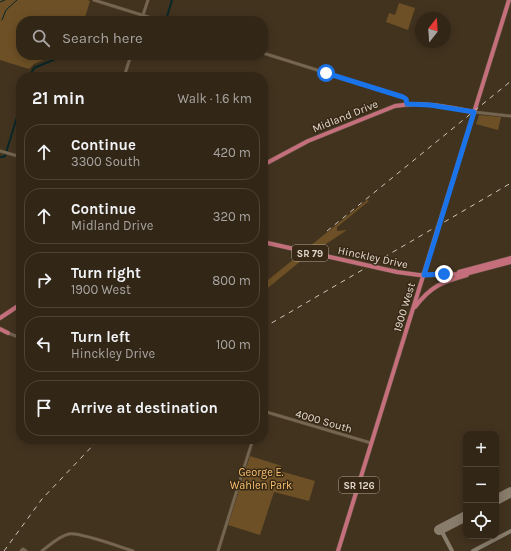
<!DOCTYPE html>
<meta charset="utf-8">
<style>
:root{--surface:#322617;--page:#3a2e20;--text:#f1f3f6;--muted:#a8a5a1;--line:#4d4336}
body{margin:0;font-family:Karla,sans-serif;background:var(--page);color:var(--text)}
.controls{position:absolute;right:12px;bottom:12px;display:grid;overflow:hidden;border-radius:8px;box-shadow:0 2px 10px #0003}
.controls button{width:36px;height:36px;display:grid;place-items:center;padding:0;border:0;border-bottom:1px solid var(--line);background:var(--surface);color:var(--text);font:20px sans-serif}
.compass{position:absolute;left:415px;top:12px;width:36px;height:36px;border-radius:50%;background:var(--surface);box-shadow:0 2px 10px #0003;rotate:17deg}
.stop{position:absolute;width:12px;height:12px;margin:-9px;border:3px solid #1a73e8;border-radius:50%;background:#fff}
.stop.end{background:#1a73e8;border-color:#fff;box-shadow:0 1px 4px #0008}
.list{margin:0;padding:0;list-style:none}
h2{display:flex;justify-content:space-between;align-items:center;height:52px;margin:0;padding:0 16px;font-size:17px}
h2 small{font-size:13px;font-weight:400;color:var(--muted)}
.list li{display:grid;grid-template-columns:26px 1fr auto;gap:12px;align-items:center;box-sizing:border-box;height:56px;margin:0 8px 8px;padding:0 8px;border:1px solid var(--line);border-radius:16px}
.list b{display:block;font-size:15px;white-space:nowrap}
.list p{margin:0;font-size:13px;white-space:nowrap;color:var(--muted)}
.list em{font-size:13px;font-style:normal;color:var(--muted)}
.icon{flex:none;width:22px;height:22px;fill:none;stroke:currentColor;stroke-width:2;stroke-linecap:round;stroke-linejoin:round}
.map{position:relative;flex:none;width:511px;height:551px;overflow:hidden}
.search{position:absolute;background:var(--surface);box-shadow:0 2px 10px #0003;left:16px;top:16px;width:252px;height:44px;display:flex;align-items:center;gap:10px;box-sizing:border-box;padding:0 14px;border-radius:16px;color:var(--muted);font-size:15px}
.panel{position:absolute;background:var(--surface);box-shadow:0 2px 10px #0003;left:16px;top:72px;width:252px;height:372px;border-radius:16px}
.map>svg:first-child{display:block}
</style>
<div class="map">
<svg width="511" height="551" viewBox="0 0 511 551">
<rect width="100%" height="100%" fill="#42331f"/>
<!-- green -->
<path fill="#6d5025" d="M0 0H87L90 1 84 21H21V55H55L34 64 29 69 0 60Z
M399 3 415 8 408 30 386 22 389 13 395 15Z
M479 115 501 117 498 130 476 124Z
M367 200 369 201 337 227V231L347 230 302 260 263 292V284Z
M250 456 282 466 280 471 315 481 309 501 274 492 260 535 228 525Z"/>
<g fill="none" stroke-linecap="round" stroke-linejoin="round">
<!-- stream -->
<path stroke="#092728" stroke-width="1" d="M0 2 5 0
M2 20 6 10 17 0"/>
<!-- canal -->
<path stroke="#092728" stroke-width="2" d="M166 20 172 0
M29 77 34 68 65 55
M0 157H3L5 156 21 104"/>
<!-- taxiway -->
<path stroke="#887c6b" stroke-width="4" d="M441 530 452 551
M473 551 511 531"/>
<!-- runway -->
<path stroke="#887c6b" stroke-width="10" d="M496 500 511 492
M439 530 466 516"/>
<!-- minor casing -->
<g stroke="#5c503e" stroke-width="3.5">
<path id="minor" d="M94 0 161 21
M141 21 148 0
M263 53 403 97 406 99 407 104
M124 77 131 55
M474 112 511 116
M0 151 21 157
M8 333 21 338
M263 411 371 443
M21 551 23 549 26 551
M42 551C50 545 59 536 69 534 80 532 120 547 133 551
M218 551 253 439"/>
</g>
<!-- major casing -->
<g stroke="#5c503e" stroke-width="5">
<path id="major" d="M263 165 308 141 395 106C421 101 448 107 474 112
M442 215 509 0
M263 242 357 263
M379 268 397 272 419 275 465 274 511 262
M459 272 511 258
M415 307C431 286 442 282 467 275
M0 318 21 304
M0 329 8 333
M338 551 437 231"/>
</g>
<!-- minor -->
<use href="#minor" stroke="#766650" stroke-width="2.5"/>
<!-- major -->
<use href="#major" stroke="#c46f7b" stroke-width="4"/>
<!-- rail -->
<path stroke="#cfc4b7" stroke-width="1" stroke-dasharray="5 5" stroke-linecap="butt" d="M327 231 511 81
M263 328 511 183
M4 551 42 499 99 439"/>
<!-- major-bridge casing -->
<g stroke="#5c503e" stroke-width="5" stroke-linecap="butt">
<path id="major-bridge" d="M437 231 442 215
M357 263 379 268"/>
</g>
<!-- major-bridge -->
<use href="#major-bridge" stroke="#c46f7b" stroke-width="4"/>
</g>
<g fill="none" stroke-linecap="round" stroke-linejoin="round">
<!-- route -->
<path stroke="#1a73e8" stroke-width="5" d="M326 73 403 97 406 99 407 104 430 105 474 112 424 275 444 274"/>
</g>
<g text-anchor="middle" stroke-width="3" stroke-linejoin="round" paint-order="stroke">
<!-- shield labels -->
<g fill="#372915" stroke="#afa495" stroke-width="1">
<rect x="292" y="245" width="36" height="16" rx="3"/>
<rect x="339" y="477" width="40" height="16" rx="3"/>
</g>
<g font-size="10" font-weight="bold" fill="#e2d8cc">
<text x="310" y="257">SR 79</text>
<text x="359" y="489">SR 126</text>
</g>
<!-- street labels -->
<g font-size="11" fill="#e2d8cc" stroke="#372915">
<text transform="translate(345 116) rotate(-22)" y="4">Midland Drive</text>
<text transform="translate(373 257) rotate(12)" y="4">Hinckley Drive</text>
<text transform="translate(404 307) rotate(-73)" y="4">1900 West</text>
<text transform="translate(324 421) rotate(16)" y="4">4000 South</text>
</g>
<!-- park labels -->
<g font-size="11" fill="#f8c06f" stroke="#372915">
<text x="261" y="476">George E.<tspan x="261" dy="13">Wahlen Park</tspan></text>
</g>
</g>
</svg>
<div class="controls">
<button>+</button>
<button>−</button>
<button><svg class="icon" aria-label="locate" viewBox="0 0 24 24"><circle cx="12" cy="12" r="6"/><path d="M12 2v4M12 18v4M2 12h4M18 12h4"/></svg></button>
</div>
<svg class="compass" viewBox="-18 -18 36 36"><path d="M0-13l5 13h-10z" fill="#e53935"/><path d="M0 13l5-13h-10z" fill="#a8a5a1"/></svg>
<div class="stop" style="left:326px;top:73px"></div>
<div class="stop end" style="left:444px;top:274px"></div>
<div class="search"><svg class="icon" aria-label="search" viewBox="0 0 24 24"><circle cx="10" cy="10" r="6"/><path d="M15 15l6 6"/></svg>Search here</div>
<section class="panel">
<h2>21 min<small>Walk · 1.6 km</small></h2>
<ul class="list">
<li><svg class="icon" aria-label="ahead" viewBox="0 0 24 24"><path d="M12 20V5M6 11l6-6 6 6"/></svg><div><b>Continue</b><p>3300 South</p></div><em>420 m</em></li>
<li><svg class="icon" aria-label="ahead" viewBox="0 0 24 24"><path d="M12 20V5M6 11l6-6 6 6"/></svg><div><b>Continue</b><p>Midland Drive</p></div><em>320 m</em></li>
<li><svg class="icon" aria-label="right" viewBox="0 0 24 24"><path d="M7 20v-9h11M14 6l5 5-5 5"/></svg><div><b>Turn right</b><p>1900 West</p></div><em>800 m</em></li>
<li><svg class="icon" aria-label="left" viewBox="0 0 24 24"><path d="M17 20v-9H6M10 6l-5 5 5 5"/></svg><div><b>Turn left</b><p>Hinckley Drive</p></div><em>100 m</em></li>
<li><svg class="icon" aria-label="arrive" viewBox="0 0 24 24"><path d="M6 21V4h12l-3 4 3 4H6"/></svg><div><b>Arrive at destination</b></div></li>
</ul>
</section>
</div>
